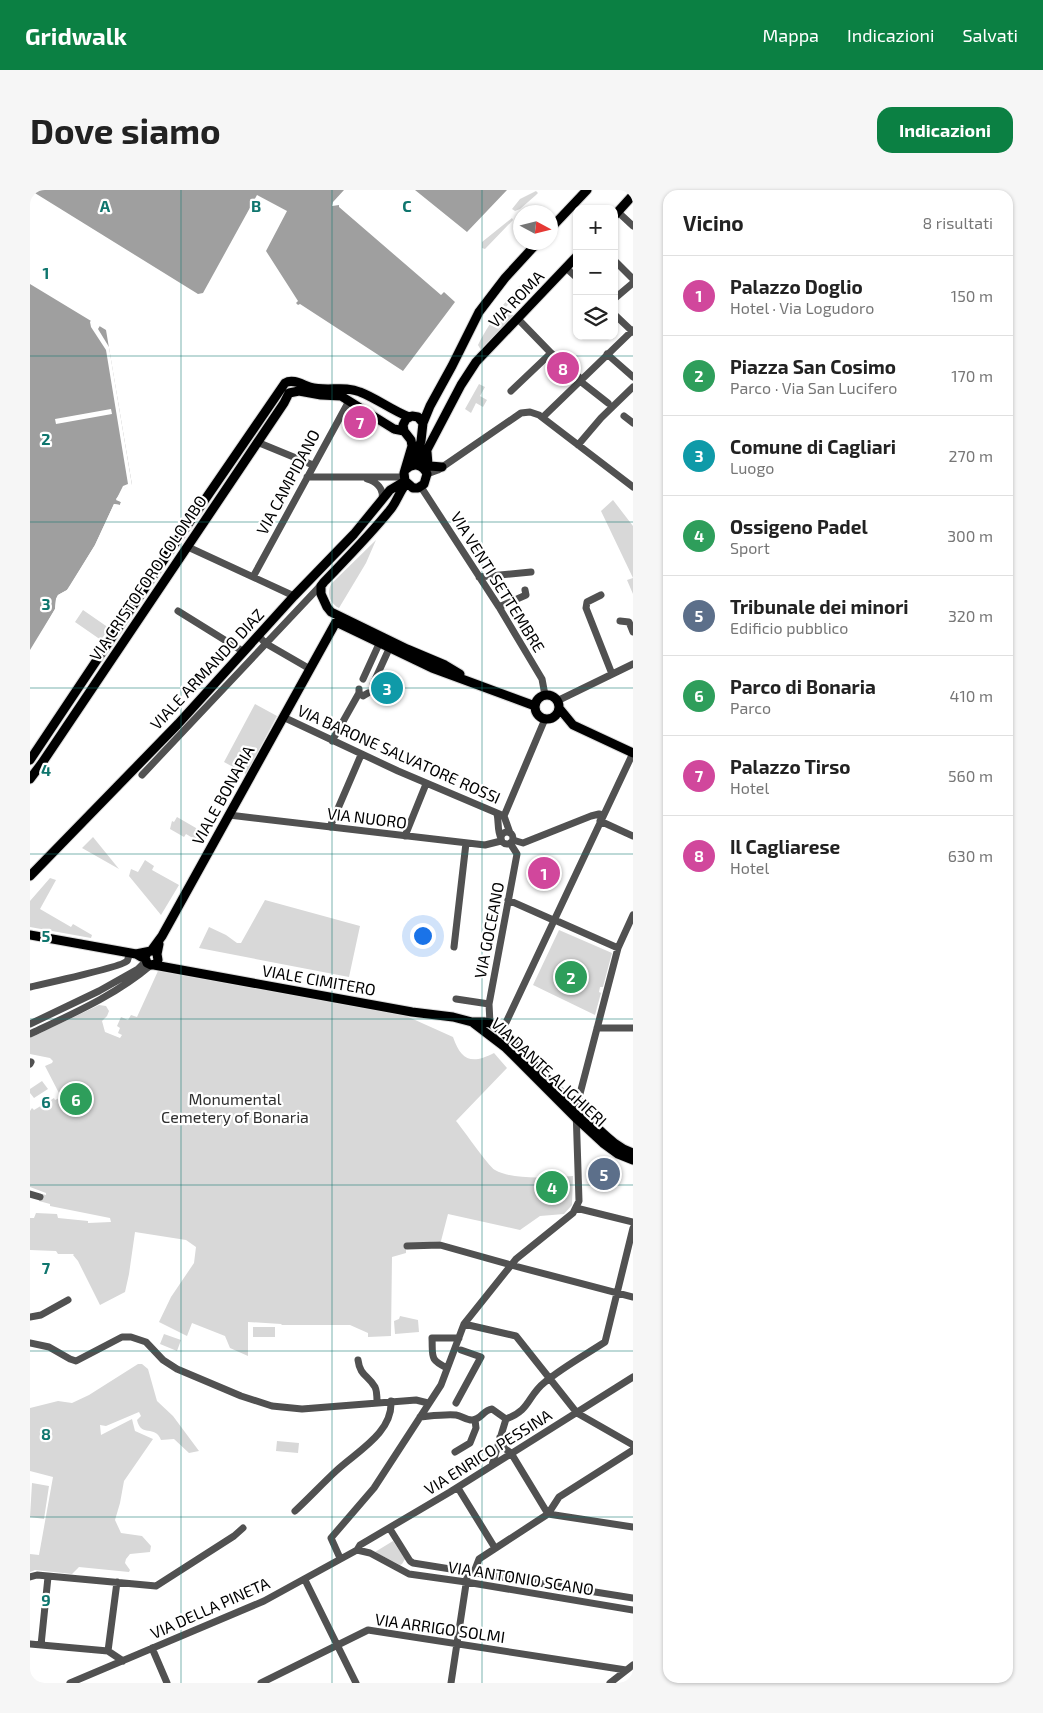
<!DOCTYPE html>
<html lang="it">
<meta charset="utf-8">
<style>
:root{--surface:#fff;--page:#f6f6f6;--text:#222;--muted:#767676;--line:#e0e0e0;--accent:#0b8043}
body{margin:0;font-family:"Exo 2",sans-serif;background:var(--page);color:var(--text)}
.controls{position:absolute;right:15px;top:15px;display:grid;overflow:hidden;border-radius:10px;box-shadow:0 1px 4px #0004}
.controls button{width:45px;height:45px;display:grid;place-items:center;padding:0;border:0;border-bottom:1px solid var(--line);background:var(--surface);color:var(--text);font:25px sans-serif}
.compass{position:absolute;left:483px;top:15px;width:45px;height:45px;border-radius:50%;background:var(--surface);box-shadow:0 1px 4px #0004;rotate:97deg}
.you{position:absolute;left:392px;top:745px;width:18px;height:18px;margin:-12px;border:4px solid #fff;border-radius:50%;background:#1a73e8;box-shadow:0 0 0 8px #1a73e833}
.badge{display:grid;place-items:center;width:32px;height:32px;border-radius:50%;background:var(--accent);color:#fff;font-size:16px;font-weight:700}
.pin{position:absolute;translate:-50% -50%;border:2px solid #fff;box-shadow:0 1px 5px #0006}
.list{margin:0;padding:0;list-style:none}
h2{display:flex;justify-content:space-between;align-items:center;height:65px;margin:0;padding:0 20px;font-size:21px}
h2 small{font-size:16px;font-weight:400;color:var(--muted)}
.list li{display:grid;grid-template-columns:32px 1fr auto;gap:15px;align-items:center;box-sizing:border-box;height:80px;padding:0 20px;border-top:1px solid var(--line)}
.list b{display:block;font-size:19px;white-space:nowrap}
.list p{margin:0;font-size:16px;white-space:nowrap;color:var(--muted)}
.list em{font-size:16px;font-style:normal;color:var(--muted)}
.icon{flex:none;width:28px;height:28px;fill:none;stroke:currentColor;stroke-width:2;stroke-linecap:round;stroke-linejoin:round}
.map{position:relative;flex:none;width:603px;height:1493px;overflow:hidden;border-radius:15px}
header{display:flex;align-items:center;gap:30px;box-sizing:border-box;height:70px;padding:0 25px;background:var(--accent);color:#fff}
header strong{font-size:24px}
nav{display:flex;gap:28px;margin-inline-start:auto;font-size:18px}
.intro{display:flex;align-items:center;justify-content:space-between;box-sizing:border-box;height:120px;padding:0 30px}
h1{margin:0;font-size:35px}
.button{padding:12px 22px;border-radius:15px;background:var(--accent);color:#fff;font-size:18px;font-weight:700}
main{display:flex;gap:30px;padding:0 30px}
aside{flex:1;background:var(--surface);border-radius:15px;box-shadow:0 1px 4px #0004}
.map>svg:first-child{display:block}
</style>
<header>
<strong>Gridwalk</strong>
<nav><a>Mappa</a><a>Indicazioni</a><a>Salvati</a></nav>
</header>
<div class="intro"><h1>Dove siamo</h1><a class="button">Indicazioni</a></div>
<main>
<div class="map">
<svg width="603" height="1493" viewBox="0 0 603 1493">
<rect width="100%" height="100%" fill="#fff"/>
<!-- green -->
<path fill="#d8d8d8" d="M506 1 508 3 506 5 490 19 485 21 482 19 490 9Z
M482 28 483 30 455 59 452 58V52Z
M492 93 495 96 475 118 486 128 451 160 448 155C455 141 463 128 474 116L473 115Z
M449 194 455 197 450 206 457 210 453 217 446 213 441 223 435 219Z
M583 310 603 336V404L597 390 603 388 571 321Z
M346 350 336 373 309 418C299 413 297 403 301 394Z
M53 420 79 438 71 450 45 432Z
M225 514 247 526 216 584 194 572Z
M147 627 178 645 173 654 156 644 154 647 140 639 142 631 144 632Z
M63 647 89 679 52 658Z
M115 670 124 676 122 680 149 695 131 725 99 686 101 679 108 682Z
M20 688 26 690 10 719 41 737 43 734 62 745 61 748 0 737V711Z
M235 710 330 736 319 787 169 758 179 737 196 745 207 753H211Z
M529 740 582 763 573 797H570L569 802 571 803 565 825 503 795Z
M128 781 374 825 423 847C431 870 441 875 464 863L477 878 426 931C433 939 458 976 465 980 484 991 522 987 543 986L542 1015 534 1024 510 1026 490 1040 418 1024 411 1051 376 1054V1063L362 1067 361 1146 338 1147V1143L320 1135H252L251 1134 218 1132V1166L200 1158 195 1146 162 1133 157 1146 129 1132 141 1107 164 1073 166 1057 156 1050 105 1042 99 1084 95 1102 70 1115 48 1071 43 1065 44 1064H28L26 1061 0 1060V1028H4L6 1023 27 1024 28 1028 58 1031V1033L81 1032 80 1028 20 1016V1014L9 1011 12 1004 16 1005V1003L0 997V921L2 918 4 920 24 908 25 910 31 907 15 876 22 873 23 871 20 868 0 864V848L69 815 76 816 79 821 77 826 72 831 75 842 90 848 92 845 88 843 90 838 87 836 91 827 98 830 101 825 107 827Z
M12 891 18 899 4 908 0 903V899Z
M370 1126 388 1130 389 1142 365 1144 364 1131 369 1129Z
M223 1137H245V1147H223Z
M134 1144 151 1150 147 1161 130 1154Z
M108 1174H112L118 1179 127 1211 143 1226 169 1261 159 1263 144 1249 131 1250C125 1234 111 1248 107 1230L111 1226 109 1222 76 1236 70 1235 71 1245 102 1229 105 1241 123 1249 94 1291 90 1313 85 1330 91 1343 112 1346 121 1356 120 1362 100 1364 96 1369 95 1373 100 1380 99 1382 49 1377 42 1384 5 1380 0 1382V1364L9 1365 23 1287 0 1281V1218L28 1211 42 1213 59 1205Z
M247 1251 269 1253 268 1263 246 1261Z
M2 1293 19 1296 14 1329 0 1327Z
M363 1351 375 1369 372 1374 370 1375 345 1362Z"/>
<!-- water -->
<path fill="#9f9f9f" d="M0 0H314L303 12 302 16 309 15V17L411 105 414 102 425 112 373 181 270 114 268 115 266 113 268 111 236 61 257 21 227 5 173 103 168 104Z
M385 0H477L437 42Z
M0 94 76 140 102 295H97L86 309 91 312 90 315 84 314 65 355 37 400 28 405 26 409 25 419 0 460Z"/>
<!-- pier -->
<path fill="#fff" d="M62 129 71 134 68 139 79 157 102 295H98L95 298 90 309 93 311 91 318 86 317 68 356 39 402 30 407 27 420 5 459 0 463 25 419 26 409 28 405 37 400 40 396 65 355 84 314 90 315 91 312 86 310 93 296 98 294 76 160 61 137 60 132Z
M81 219 82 224 26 234 25 229Z"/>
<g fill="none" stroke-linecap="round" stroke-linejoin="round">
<!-- major casing -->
<g stroke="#dbdbdb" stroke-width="11">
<path id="major" d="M584 26 603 5
M520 39 557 0
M259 203 269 201 291 205 311 206 364 239 374 241
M397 262 398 274 400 276 412 277
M387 275 386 267 391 251 393 233 400 216 422 176 449 122 475 88 508 52
M389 275 431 195 446 172 547 66
M375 280C383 272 393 274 397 284L394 294 388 298H383L375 291 374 283 382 256 381 250 374 241 373 235 376 229 382 226 388 227 393 233
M376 294C369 302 367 312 360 320 340 345 317 368 294 392L291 396V404L297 417 301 422 377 459 415 475 430 484
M505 517a12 12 0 1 1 24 0a12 12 0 1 1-24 0Z
M529 518 543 535 603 563
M0 570 137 365 255 193C263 188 273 195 280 197 297 202 314 195 330 202 346 208 361 220 379 227
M0 589 12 573 254 213 259 203
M0 686 148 534 264 406 324 344 360 300 375 291
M0 745 106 764 111 767
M117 763 115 767 117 773 121 775 126 774 128 770 127 764 129 754
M106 764 121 761 132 746 306 432 402 478 505 516
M124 775 382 822 423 827 442 832H454L460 833 472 841C502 872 531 905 563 934 575 945 587 958 603 963
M442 832 476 858 547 929 573 953 588 964 603 970"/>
</g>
<!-- minor -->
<path stroke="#515151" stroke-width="7" d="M588 22 603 36
M584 70 603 89
M536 78 547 88
M584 109 603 93
M584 124 603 142
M488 129 521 163 551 189
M577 164 603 187
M550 191 578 213
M481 201 521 163
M594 226 603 233
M513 227 603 140
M227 252 283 275
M548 255 571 228 603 197
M397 284 408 280 491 223 500 222 509 225 603 297
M277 287H374
M337 289C347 292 354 299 352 310
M391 297 469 417 512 489 515 505
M158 357 264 406
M223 387 319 211
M449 387 501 382
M571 405 557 412 556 418 582 484
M469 417 496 405 495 400
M148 421 214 462
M590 431 599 432 603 442
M228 445 235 453 280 479
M333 489 349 454
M343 494 359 459
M329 503 333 506 338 503
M527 511 603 474
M253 527 368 581 474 626
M302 551 329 503V499
M112 585 292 394
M467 624C469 632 467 640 471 648
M199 625 455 655 471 651
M474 626 515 529
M474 626 480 643
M570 631 603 646
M300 637 331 565
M471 648a6 6 0 1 1 12 0a6 6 0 1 1-12 0Z
M375 646 396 594
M483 650 493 653 561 626 569 624 573 625
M478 710 521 729
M527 731 588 758
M424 757 436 653
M0 797C13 794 92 777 97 771 98 770 99 765 99 763
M426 809 459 814
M460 833 459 814 487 664 480 653
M0 834 69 801 108 779 116 771
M567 838H603
M0 844C42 824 86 805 121 775
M466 850 472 841 603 563
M0 874 1 872
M0 1004 10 1007
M546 1018 603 1032
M377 1056 410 1055 481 1075 603 1107
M0 1127 11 1125 38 1110
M434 1134 486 1146 547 1223 603 1255
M0 1153 19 1157 40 1169 46 1171 92 1147H101L116 1152 133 1170 147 1179 211 1206 242 1216 272 1219 386 1210 398 1213
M328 1170C330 1186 338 1185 345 1197 347 1201 347 1207 347 1212
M417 1178C399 1169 403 1167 402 1148H429
M426 1213 451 1167 431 1160
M390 1227C401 1226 415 1224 426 1225 432 1226 436 1230 442 1230 451 1230 453 1220 462 1219L476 1229
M476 1229C501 1220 497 1206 515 1192 533 1177 555 1165 575 1152L603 1038
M470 1247 474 1258 481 1263 518 1324
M425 1262 440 1253 446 1238 445 1230
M462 1275 476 1229
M428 1298 465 1358
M265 1321C279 1308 292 1294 306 1281 326 1262 363 1243 361 1211
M518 1324 603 1337
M360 1339 380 1371 383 1373 603 1408
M327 1360 340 1363 379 1384 436 1392 603 1420
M310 1368 301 1348 344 1298 411 1195 434 1134 486 1069 543 1023 549 1011 546 919 588 758 603 725
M444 1382 449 1369 518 1324 529 1307 603 1260
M0 1387 7 1385 126 1396 204 1346 213 1338
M275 1390 326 1493
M0 1454 78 1461 93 1471
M11 1455 18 1387
M122 1458 137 1493
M78 1461 87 1392
M40 1493 234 1411 327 1360 330 1355 420 1302 603 1187
M231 1493 338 1440 596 1480
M421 1493 438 1381
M580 1493 603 1475"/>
<!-- major -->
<use href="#major" stroke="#000" stroke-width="9"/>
</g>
<!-- grid -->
<path fill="none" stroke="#0f766e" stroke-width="1" stroke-opacity="0.55" d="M151 0V1493M302 0V1493M452 0V1493M0 166H603M0 332H603M0 498H603M0 664H603M0 829H603M0 995H603M0 1161H603M0 1327H603"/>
<g text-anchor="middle" stroke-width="4.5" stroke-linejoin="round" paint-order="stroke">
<!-- street labels -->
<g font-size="16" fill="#000" stroke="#fff">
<text transform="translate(486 109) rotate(-46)" y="6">VIA ROMA</text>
<text transform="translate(258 292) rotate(-62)" y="6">VIA CAMPIDANO</text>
<text transform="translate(118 388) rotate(-56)" y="6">VIA CRISTOFORO COLOMBO</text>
<text transform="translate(468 392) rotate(58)" y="6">VIA VENTI SETTEMBRE</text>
<text transform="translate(177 479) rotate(-47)" y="6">VIALE ARMANDO DIAZ</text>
<text transform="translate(369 564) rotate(24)" y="6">VIA BARONE SALVATORE ROSSI</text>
<text transform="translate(193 605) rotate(-61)" y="6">VIALE BONARIA</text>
<text transform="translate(337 628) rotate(7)" y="6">VIA NUORO</text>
<text transform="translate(459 740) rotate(-79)" y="6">VIA GOCEANO</text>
<text transform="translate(289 790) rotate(10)" y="6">VIALE CIMITERO</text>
<text transform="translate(519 882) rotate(43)" y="6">VIA DANTE ALIGHIERI</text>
<text transform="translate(458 1262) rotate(-32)" y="6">VIA ENRICO PESSINA</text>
<text transform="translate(491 1388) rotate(9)" y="6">VIA ANTONIO SCANO</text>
<text transform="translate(180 1418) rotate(-24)" y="6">VIA DELLA PINETA</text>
<text transform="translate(410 1438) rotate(8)" y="6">VIA ARRIGO SOLMI</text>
</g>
<!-- park labels -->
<g font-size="16" fill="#2f2f2f" stroke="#fff">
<text x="205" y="915">Monumental<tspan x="205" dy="18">Cemetery of Bonaria</tspan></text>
</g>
</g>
<g font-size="16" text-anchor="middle" font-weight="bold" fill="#0f766e" stroke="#fff" stroke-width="4.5" stroke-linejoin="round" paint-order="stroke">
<text x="75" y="22">A</text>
<text x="226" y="22">B</text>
<text x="377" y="22">C</text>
<text x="16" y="89">1</text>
<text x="16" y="255">2</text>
<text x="16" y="420">3</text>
<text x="16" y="586">4</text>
<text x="16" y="752">5</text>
<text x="16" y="918">6</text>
<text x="16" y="1084">7</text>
<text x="16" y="1250">8</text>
<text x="16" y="1416">9</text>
</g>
</svg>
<div class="controls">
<button>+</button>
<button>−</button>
<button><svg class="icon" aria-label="layers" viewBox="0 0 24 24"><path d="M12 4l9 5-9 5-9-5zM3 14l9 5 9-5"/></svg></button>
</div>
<svg class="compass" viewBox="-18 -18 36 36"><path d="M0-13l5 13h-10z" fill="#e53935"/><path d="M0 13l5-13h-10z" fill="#767676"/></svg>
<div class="you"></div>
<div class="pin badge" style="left:514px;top:683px;background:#d1479c">1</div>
<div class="pin badge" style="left:541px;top:787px;background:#2e9e5b">2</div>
<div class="pin badge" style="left:357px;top:498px;background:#0f9aa8">3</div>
<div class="pin badge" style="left:522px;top:997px;background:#2e9e5b">4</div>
<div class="pin badge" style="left:574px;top:984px;background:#5c6f8a">5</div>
<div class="pin badge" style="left:46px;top:909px;background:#2e9e5b">6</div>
<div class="pin badge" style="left:330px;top:232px;background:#d1479c">7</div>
<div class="pin badge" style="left:533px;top:178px;background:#d1479c">8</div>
</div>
<aside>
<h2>Vicino<small>8 risultati</small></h2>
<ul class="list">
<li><span class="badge" style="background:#d1479c">1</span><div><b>Palazzo Doglio</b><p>Hotel · Via Logudoro</p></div><em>150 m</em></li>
<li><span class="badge" style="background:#2e9e5b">2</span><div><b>Piazza San Cosimo</b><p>Parco · Via San Lucifero</p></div><em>170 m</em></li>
<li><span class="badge" style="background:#0f9aa8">3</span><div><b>Comune di Cagliari</b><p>Luogo</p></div><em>270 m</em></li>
<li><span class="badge" style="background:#2e9e5b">4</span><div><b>Ossigeno Padel</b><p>Sport</p></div><em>300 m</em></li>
<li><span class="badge" style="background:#5c6f8a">5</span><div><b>Tribunale dei minori</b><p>Edificio pubblico</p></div><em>320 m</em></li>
<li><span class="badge" style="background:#2e9e5b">6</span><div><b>Parco di Bonaria</b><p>Parco</p></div><em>410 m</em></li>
<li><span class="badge" style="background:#d1479c">7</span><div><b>Palazzo Tirso</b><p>Hotel</p></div><em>560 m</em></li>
<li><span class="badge" style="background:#d1479c">8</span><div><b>Il Cagliarese</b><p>Hotel</p></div><em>630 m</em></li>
</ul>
</aside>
</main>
